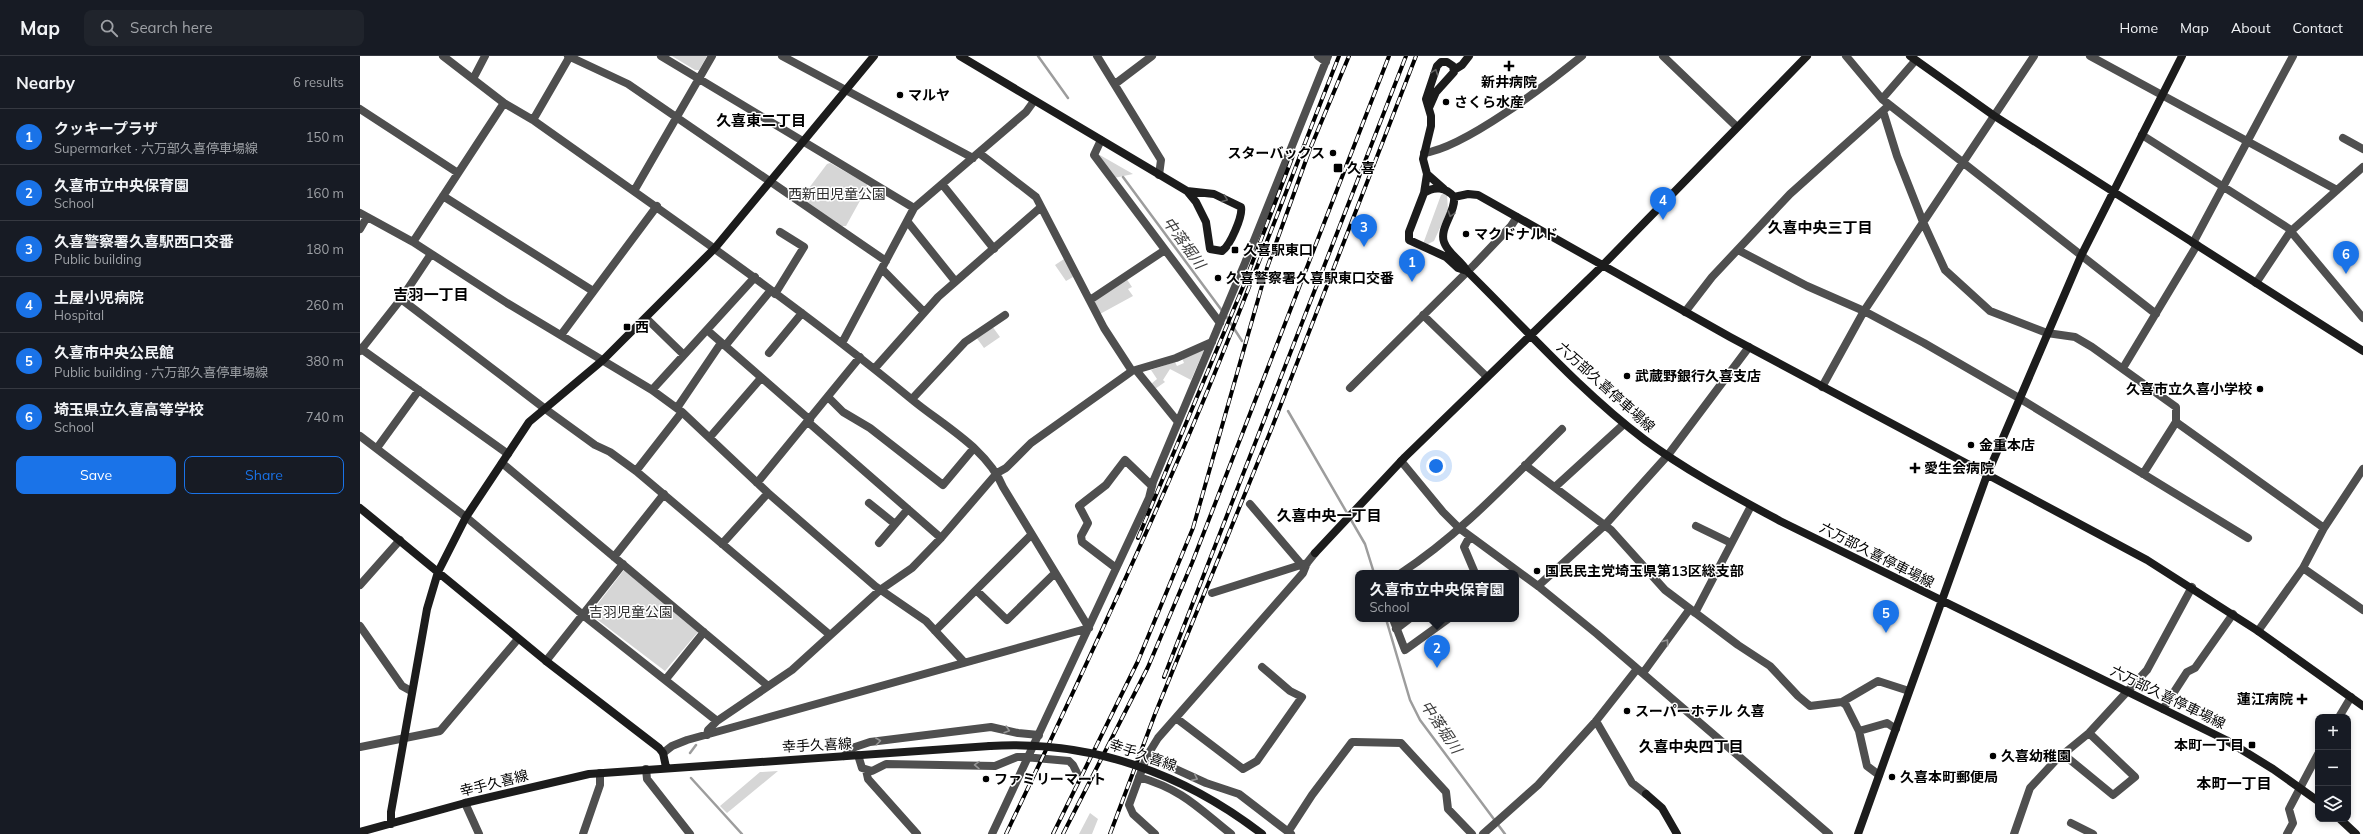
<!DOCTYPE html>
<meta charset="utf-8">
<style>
:root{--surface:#171b24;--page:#20242c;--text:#f1f3f6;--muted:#9ea1a6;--line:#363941;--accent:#1a73e8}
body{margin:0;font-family:Mulish,"Noto Sans JP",sans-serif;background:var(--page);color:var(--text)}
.controls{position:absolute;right:12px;bottom:12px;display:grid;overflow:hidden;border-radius:8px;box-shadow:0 2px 6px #0003}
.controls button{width:36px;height:36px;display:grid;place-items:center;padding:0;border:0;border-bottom:1px solid var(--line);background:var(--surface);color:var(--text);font:20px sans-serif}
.you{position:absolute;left:1076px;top:410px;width:14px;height:14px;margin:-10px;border:3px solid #fff;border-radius:50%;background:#1a73e8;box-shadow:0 0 0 6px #1a73e833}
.badge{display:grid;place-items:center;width:26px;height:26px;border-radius:50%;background:var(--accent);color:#fff;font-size:13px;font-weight:700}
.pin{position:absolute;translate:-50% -33px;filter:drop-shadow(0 1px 2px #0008)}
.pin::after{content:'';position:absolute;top:21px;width:14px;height:12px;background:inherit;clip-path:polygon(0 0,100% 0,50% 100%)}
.popup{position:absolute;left:995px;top:514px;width:164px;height:52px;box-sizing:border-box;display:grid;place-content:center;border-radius:8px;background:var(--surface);filter:drop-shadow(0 1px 3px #0005);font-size:13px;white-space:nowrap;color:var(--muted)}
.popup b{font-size:15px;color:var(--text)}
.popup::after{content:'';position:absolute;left:50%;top:100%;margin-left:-8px;border:8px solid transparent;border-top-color:var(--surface)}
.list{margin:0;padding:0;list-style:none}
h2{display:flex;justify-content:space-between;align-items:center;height:52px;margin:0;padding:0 16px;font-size:17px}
h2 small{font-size:13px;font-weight:400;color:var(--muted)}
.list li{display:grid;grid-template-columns:26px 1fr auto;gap:12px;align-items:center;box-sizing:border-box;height:56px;padding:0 16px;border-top:1px solid var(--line)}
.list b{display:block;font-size:15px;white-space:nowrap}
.list p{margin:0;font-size:13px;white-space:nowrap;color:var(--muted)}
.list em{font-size:13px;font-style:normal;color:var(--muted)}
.actions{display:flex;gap:8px;padding:12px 16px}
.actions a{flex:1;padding:9px 0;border:1px solid var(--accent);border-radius:8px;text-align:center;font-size:14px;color:var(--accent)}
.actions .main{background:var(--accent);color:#fff}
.icon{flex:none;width:22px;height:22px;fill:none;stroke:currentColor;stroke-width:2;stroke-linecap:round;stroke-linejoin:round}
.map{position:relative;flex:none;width:2003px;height:778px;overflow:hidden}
header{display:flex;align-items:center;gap:24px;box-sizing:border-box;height:56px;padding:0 20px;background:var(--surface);border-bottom:1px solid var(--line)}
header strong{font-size:19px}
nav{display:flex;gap:22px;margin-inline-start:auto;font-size:14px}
.search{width:280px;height:36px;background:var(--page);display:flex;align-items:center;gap:10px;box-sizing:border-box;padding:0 14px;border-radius:8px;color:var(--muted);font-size:15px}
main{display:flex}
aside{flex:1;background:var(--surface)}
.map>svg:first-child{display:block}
</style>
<header>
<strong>Map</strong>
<div class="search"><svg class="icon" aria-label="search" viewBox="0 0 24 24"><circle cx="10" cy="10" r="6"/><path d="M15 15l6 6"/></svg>Search here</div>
<nav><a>Home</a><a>Map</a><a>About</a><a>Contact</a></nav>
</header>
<main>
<aside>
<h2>Nearby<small>6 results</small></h2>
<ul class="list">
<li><span class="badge">1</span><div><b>クッキープラザ</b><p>Supermarket · 六万部久喜停車場線</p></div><em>150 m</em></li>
<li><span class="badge">2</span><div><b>久喜市立中央保育園</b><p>School</p></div><em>160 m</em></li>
<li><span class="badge">3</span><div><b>久喜警察署久喜駅西口交番</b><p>Public building</p></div><em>180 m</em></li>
<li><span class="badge">4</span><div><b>土屋小児病院</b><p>Hospital</p></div><em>260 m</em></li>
<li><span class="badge">5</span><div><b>久喜市中央公民館</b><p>Public building · 六万部久喜停車場線</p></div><em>380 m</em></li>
<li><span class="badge">6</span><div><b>埼玉県立久喜高等学校</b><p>School</p></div><em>740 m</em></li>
</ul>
<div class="actions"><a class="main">Save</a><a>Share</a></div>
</aside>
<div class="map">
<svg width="2003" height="778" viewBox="0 0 2003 778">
<rect width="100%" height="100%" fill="#fff"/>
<!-- green -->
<path fill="#d6d6d6" d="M312 0H347L339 14H335Z
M738 98 773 118 754 122Z
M470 107 507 128V132L486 170H482L443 145V140L467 108Z
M1084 137 1087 139 1088 154 1074 185 1066 189 1063 188 1081 139Z
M704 203 712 214 713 221 706 225 695 209Z
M766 222 772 231 768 233 773 240 740 258 732 244Z
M632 270 640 281 624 292 616 281Z
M842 293 844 294 831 324 810 313 803 324 805 326 795 333 791 328 797 323 791 314 815 306 817 310 824 307 822 302Z
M264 514 338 576 305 615 230 558Z
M418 715 367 757 360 750 400 716Z
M730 757 738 763 732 778H719Z"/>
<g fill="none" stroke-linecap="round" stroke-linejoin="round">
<!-- stream -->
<path stroke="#9d9d9d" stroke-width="2.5" d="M678 0 708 42
M763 121 863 256
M866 260 882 285
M928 355 1005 488 1014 517
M1026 563 1050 644 1060 664 1145 778
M330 697 336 689
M331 722 382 778"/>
<!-- street -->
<path stroke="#4f4f4f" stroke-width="8" d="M83 0 144 47 173 64C301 155 430 243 550 342 582 369 627 392 643 431L729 572
M208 0 268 28 526 205
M301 0 554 152
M422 0 613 102
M737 0 801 104 799 119
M958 0 966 6
M1303 0 1377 71
M1486 0 1522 43 1796 258
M1730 0 1977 134
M113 23 125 0
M755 28 792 0
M1522 43 1555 5
M0 53 98 117
M1523 55 1537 100 1563 166 1585 214 1630 255 1687 277 1715 281 1732 291 1816 351V366L1783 418
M173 64 210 0
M1782 79 1928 172 2003 262
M1983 82 2003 93
M741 84 734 99 860 267
M619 97 676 141 744 272 772 315
M1064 97C1104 92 1189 27 1222 0
M582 128 634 193
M274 135 352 0
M83 140 233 235
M0 157 53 186 147 247 292 334 322 356 408 437 515 530 566 565 604 606
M547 165 595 225
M0 173 7 161
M53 186 144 47
M1833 187 1933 0
M1378 194 1447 230 1504 255 1564 287 1659 342 1888 482
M522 213 564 256
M1896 227 1930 176 2003 111
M415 238 444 191 420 176
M41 243 184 352 235 389 250 396 276 415 470 579
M730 244 805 194
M1325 256 1352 221 1430 138 1526 52
M1063 259 1127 321
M286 262 324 299
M347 274 450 364
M201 279 297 150
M482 287 554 152 666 56 674 45
M365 290 411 234
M0 292 148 398
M0 295 41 243 71 198
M409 297 442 257
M515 312 578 241 681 151
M1763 312 1837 189
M776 314 818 366
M1462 331 1504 255 1674 0
M990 332 1114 209 1151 170 1157 161
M292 334 395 221
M468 341 483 356 510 372 583 429 614 392
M552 343 605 286 645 259
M317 352 361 287
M448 366 581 482
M1816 366 1964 472
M0 380 106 461 223 559 357 665
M350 381 401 322
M17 392 59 334
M1041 405 1083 456 1099 472 1178 530 1237 578 1469 778
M142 407 408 630
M1165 409 1251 474 1305 534 1378 589 1410 610 1438 640 1450 650 1482 646 1486 649 1499 675 1507 710 1519 719
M276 415 322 356
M397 427 500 301
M1195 431 1264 368
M509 447 535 468
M890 448 942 509
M1336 470 1371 487
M1110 480 1104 491 1115 517
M519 487 548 453
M362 488 408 437
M254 501 304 438
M756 512 722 486 721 480 728 467 719 450 746 429 765 404 792 430
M1943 512 2003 554
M1041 517C1100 479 1152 422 1202 373
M0 529 40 484
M1178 530 1245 469 1308 399 1389 291
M616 534 647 564 694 518
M852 537 947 507
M1335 557 1391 450
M1033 563 1045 594 1088 563
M0 570 42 630 51 635
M1036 573 1049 563
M575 575 671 479
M1898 575 1943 512 1964 472 2003 413
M186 605 263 508
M1283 617 1329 554
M306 623 344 576
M1482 646 1518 625 1549 635
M1803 653 1827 616 1835 612 1873 558
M1979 661 1991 641
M816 662 883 713 897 705 942 641 930 635 902 611
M1236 665 1272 727 1286 738
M1499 675 1527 667 1536 673
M347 679 348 674 357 665 432 614 520 534 552 512 581 482 637 417 646 412 671 387 772 315 816 302 852 286
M0 691 80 675 158 583
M303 697 312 690 327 684 729 572
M1703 698 1753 739 1775 721 1729 677
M498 699 502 712 512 715 526 708 635 710 657 701H664L709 705 713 709 717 717
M484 700 495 691 510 686 631 671 658 677 679 679
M787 700 846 727 879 738 931 778
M286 713 287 723 330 778
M506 714 508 723 557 778
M779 721C823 734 837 751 871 778
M105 747 119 778
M1711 767 1733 778
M928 776 952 739 992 686H995L1041 687 1086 736 1088 753 1112 778
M223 778 240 729V717
M632 778 789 442 793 426 885 207 968 0
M795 778 773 758 769 749 787 700 798 682 943 517 947 507 955 497
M1123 778 1178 729 1236 665 1277 613
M1654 778 1670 732 1696 704 1729 677 1787 614 1832 531
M1927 778 1933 767 1929 753 1958 698"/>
<!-- secondary -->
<path stroke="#1c1c1c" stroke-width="8" d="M600 0 827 135 836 146 846 166 850 193 862 195C870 190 883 160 881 151L854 138 827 135
M1550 0 1633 59 2003 295
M1094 14 1102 9 1109 0
M1067 118 1063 103 1071 70V60L1066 43 1077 10 1081 6H1087L1093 10 1094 16 1076 36 1069 52
M1064 137 1067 118 1084 133
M1094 141 1108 138 1118 139 1370 281 1787 504 1898 575 2003 650
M1107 215 1098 212 1086 201 1049 184V176L1064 137C1074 130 1086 131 1094 141 1096 156 1079 172 1084 186 1088 198 1101 204 1107 215 1165 272 1220 335 1285 384 1327 415 1374 440 1420 465L1866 684 1913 713 1958 745
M0 452 186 605 299 692 303 697 306 711
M955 497 1045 401 1242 210 1447 0
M1286 738 1302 752 1317 778
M1980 763 1996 778
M31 768V756L67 553 78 516 106 461 169 366 243 304 355 192 514 0
M0 776 105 747 229 718 630 690
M1498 778 1627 419 1721 200 1822 0"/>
<!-- rail casing -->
<g stroke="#000" stroke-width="4">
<path id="rail" d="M778 482 883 231 934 97
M804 621 1046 0
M646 778C714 636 781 493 842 348 890 233 933 116 979 0
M693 778 778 605 833 472 907 212 950 93 989 0
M703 778 788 611 832 507 1029 0
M750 778 795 658 911 374 1056 0"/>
</g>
<!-- rail -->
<use href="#rail" stroke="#fff" stroke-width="2.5" stroke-dasharray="8" stroke-linecap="butt"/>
<!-- secondary-bridge -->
<path stroke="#1c1c1c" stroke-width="8" d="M630 690C731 684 823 717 902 778"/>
</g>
<!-- one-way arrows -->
<defs><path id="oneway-chevron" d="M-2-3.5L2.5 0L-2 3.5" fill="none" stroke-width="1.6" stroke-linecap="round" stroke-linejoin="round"/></defs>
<g stroke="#606060">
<use href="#oneway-chevron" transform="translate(1075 16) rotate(-70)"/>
<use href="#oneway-chevron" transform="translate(865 143) rotate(21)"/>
<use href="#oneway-chevron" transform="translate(1091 158) rotate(108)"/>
</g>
<g stroke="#959595">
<use href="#oneway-chevron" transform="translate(1306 586) rotate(-54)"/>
<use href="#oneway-chevron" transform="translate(647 674) rotate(17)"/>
<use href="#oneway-chevron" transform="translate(518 685) rotate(-7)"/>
<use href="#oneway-chevron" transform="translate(617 709) rotate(-179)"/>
<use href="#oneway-chevron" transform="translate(835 722) rotate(24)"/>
</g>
<!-- markers -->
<g fill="#000" stroke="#fff" stroke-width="1.5">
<path d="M1147 4h4v4h4v4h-4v4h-4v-4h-4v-4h4z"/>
<circle cx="540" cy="39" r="4"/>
<circle cx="1086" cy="46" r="4"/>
<circle cx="973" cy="97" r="4"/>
<rect x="973" y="107" width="10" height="10" rx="2"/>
<circle cx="1106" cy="178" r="4"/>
<rect x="871" y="190" width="8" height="8" rx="2"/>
<circle cx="858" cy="222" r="4"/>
<rect x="263" y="267" width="8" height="8" rx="2"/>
<circle cx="1267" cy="320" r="4"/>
<circle cx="1900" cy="333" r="4"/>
<circle cx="1611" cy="389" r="4"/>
<path d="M1553 406h4v4h4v4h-4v4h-4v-4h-4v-4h4z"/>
<circle cx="1177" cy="515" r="4"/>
<path d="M1940 637h4v4h4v4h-4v4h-4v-4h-4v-4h4z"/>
<circle cx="1267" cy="655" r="4"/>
<rect x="1888" y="685" width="8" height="8" rx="2"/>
<circle cx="1633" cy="700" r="4"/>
<circle cx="1532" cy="721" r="4"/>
<circle cx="626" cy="723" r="4"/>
</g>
<g text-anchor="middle" stroke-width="3" stroke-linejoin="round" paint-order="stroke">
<!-- poi labels -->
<g font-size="14" font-weight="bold" fill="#000" stroke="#fff" text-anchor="start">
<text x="1149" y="31" text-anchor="middle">新井病院</text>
<text x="548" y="44">マルヤ</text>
<text x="1094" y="51">さくら水産</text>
<text x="965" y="102" text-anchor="end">スターバックス</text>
<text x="987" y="117">久喜</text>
<text x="1114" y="183">マクドナルド</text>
<text x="883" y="199">久喜駅東口</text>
<text x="866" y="227">久喜警察署久喜駅東口交番</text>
<text x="275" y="276">西</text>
<text x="1275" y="325">武蔵野銀行久喜支店</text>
<text x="1892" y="338" text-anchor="end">久喜市立久喜小学校</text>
<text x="1619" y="394">金重本店</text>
<text x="1564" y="417">愛生会病院</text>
<text x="1185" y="520">国民民主党埼玉県第13区総支部</text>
<text x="1933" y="648" text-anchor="end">蓮江病院</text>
<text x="1275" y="660">スーパーホテル 久喜</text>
<text x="1884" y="694" text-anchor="end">本町一丁目</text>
<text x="1641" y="705">久喜幼稚園</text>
<text x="1540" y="726">久喜本町郵便局</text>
<text x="634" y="728">ファミリーマート</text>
</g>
<!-- park labels -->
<g font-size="14" fill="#2d2d2d" stroke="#fff">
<text x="477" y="143">西新田児童公園</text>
<text x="271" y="561">吉羽児童公園</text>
</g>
<!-- street labels -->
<g font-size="14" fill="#000" stroke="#fff">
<text transform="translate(1246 331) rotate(42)" y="5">六万部久喜停車場線</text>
<text transform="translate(1517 499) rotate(27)" y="5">六万部久喜停車場線</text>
<text transform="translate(1808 641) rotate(26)" y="5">六万部久喜停車場線</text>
<text transform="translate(457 689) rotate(-3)" y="5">幸手久喜線</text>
<text transform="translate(783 699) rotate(19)" y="5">幸手久喜線</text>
<text transform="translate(134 727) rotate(-14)" y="5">幸手久喜線</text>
</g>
<!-- neighbourhood labels -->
<g font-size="15" font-weight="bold" fill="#000" stroke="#fff">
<text x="401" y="70">久喜東二丁目</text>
<text x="1460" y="177">久喜中央三丁目</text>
<text x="71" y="244">吉羽一丁目</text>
<text x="969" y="465">久喜中央一丁目</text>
<text x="1331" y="696">久喜中央四丁目</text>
<text x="1874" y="733">本町一丁目</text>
</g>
<!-- water labels -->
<g font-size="15" font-style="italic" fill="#3e3e3e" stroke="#fff">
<text transform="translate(824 187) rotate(54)" y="5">中落堀川</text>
<text transform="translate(1081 671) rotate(56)" y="5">中落堀川</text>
</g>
</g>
</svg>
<div class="controls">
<button>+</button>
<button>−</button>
<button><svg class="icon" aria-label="layers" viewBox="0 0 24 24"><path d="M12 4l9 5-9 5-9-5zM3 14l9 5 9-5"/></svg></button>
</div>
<div class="you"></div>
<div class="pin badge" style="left:1052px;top:226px">1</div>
<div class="pin badge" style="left:1077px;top:612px">2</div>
<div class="popup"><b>久喜市立中央保育園</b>School</div>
<div class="pin badge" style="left:1004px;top:191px">3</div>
<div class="pin badge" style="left:1303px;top:164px">4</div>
<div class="pin badge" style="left:1526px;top:577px">5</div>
<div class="pin badge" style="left:1986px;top:218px">6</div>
</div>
</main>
